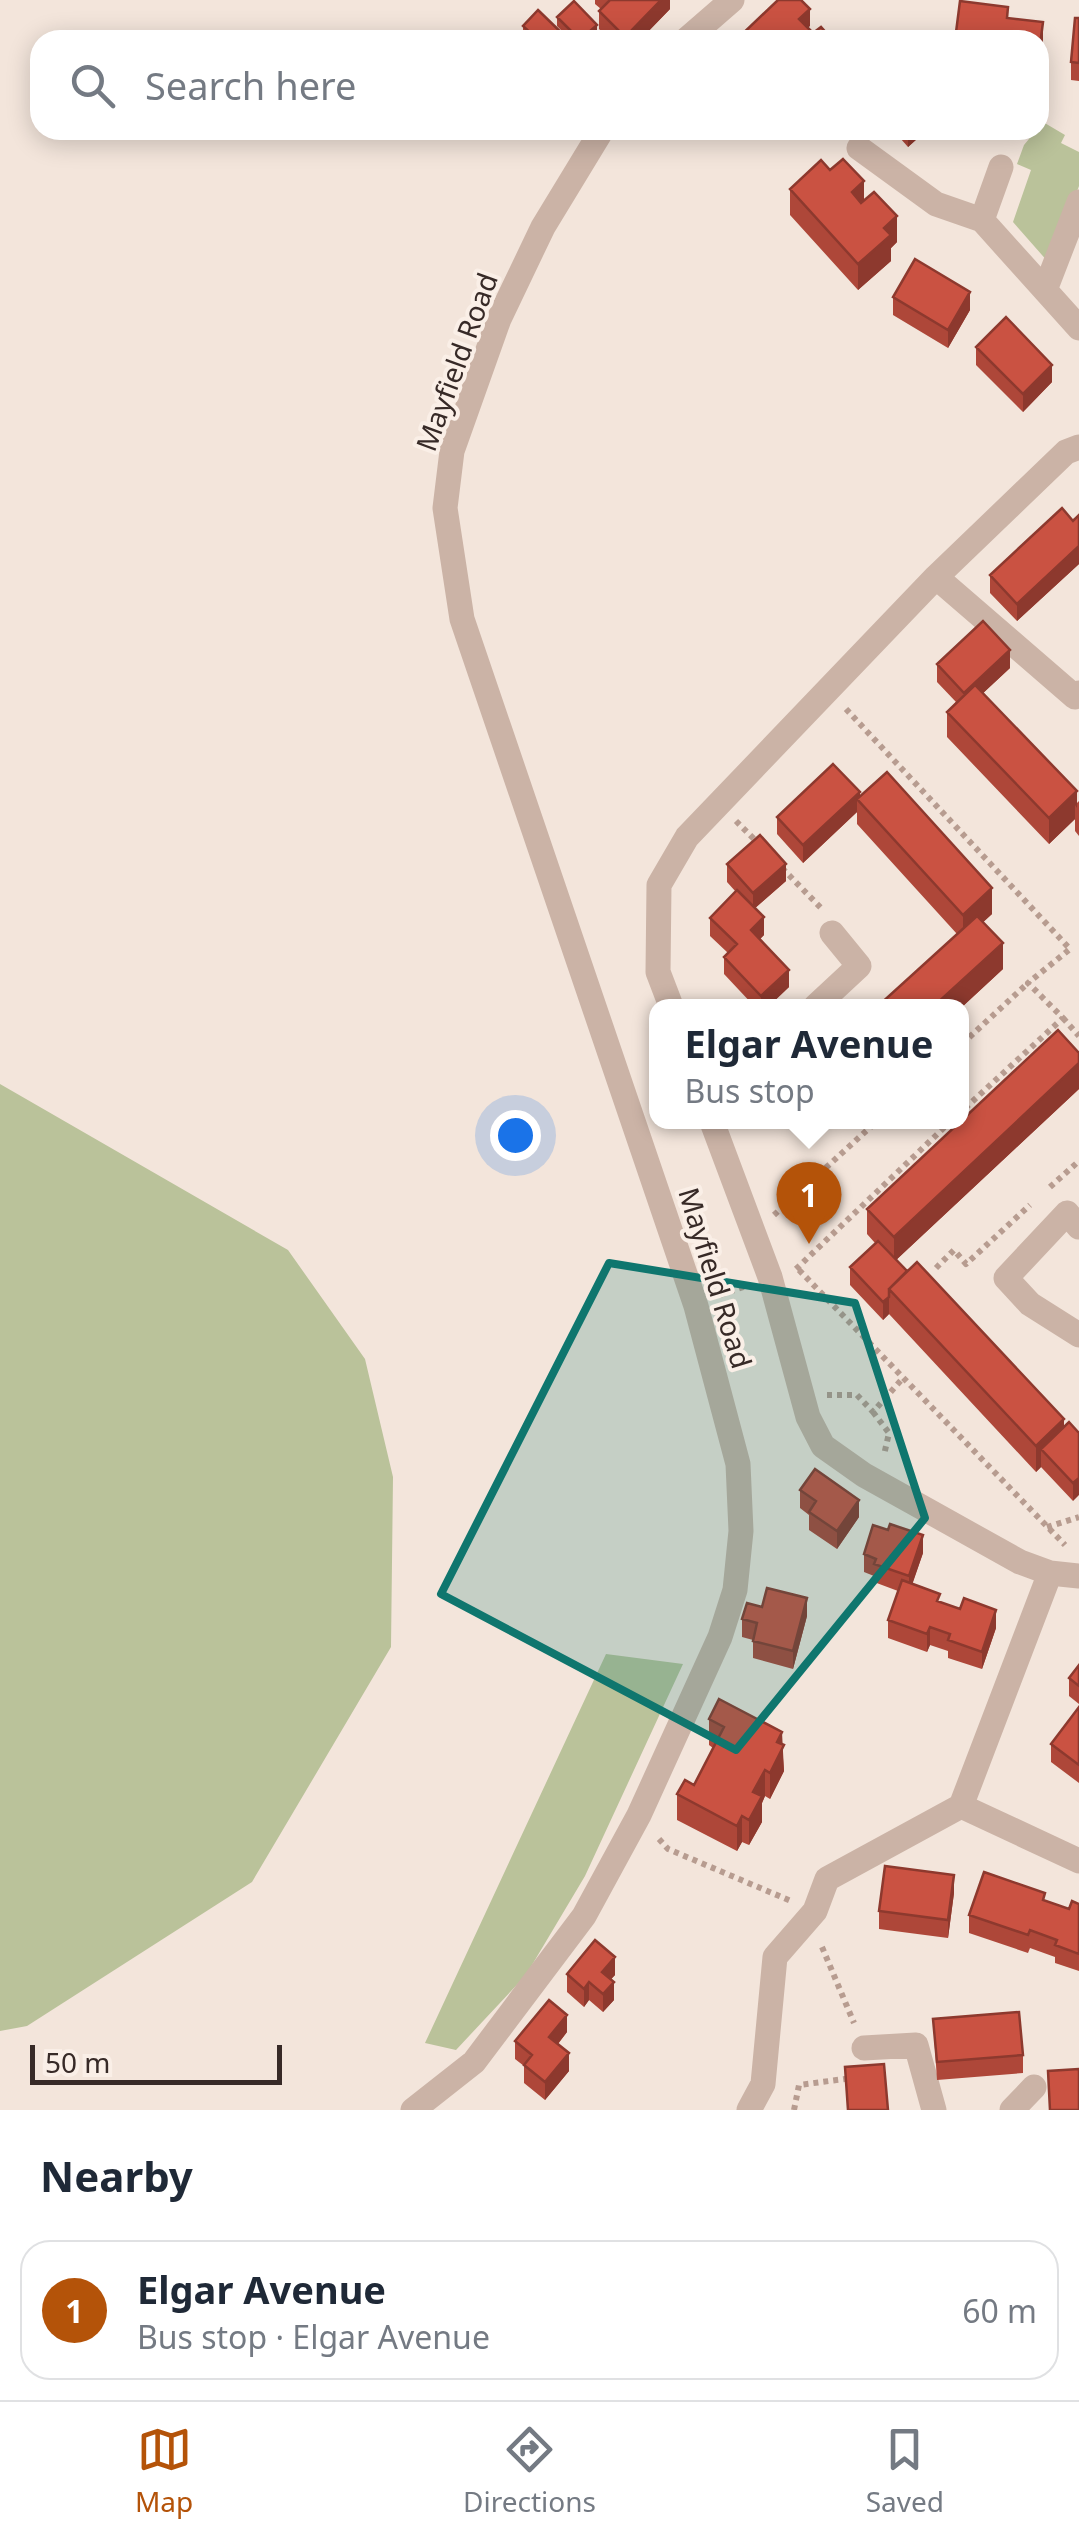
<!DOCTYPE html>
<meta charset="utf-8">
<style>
:root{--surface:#fff;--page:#f2f2f3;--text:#1f2937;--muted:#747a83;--line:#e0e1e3;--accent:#b45309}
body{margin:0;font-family:"Noto Sans",sans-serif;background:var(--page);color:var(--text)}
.scale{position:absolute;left:30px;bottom:25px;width:252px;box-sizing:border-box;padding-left:10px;border:5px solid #372a27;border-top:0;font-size:28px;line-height:35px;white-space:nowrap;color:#372a27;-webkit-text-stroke:8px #faefe7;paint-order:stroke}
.you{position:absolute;left:515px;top:1135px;width:35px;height:35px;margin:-25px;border:8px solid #fff;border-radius:50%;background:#1a73e8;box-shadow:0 0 0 15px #1a73e833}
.badge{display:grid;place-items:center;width:65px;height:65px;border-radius:50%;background:var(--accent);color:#fff;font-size:32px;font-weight:700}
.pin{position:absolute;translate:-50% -82px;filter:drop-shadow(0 2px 5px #0008)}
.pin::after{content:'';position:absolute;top:52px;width:35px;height:30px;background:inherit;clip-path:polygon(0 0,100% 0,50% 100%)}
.popup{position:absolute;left:649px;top:999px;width:320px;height:130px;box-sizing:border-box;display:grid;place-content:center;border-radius:20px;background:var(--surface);filter:drop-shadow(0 2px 8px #0005);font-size:32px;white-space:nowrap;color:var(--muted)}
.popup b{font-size:38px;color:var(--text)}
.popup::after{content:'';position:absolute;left:50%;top:100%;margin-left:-20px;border:20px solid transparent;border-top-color:var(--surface)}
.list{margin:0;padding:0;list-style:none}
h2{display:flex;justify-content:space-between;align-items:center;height:130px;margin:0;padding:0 40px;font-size:42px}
h2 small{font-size:32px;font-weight:400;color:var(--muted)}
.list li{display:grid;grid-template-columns:65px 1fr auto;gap:30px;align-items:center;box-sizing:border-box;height:140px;margin:0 20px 20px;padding:0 20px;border:2px solid var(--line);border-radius:30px}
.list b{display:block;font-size:38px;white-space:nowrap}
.list p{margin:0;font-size:32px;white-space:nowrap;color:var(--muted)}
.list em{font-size:32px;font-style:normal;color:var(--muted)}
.icon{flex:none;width:55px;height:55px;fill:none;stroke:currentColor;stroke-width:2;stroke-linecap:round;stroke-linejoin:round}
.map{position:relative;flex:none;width:1079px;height:2110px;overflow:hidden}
.search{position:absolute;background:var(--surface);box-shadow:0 5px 25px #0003;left:30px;right:30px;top:30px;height:110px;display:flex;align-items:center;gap:25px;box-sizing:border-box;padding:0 35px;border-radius:30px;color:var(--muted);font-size:38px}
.sheet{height:290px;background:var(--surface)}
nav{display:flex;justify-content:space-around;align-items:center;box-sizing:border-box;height:140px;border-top:2px solid var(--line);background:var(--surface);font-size:28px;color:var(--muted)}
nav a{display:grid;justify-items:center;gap:5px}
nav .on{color:var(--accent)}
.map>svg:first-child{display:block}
</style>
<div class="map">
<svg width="1079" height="2110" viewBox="0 0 1079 2110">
<rect width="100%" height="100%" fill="#f3e5db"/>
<!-- green -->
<path fill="#bac29a" d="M1043 122 1065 135 1061 143 1079 152V186L1049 263 1013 222 1031 170 1017 164 1024 145Z
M0 1084 288 1250 365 1359 393 1477 391 1647 252 1882 27 2026 0 2031Z
M606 1654 683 1664 585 1876 526 1975 456 2050 425 2043Z"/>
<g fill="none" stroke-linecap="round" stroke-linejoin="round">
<!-- path -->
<path stroke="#b79c90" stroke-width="6" stroke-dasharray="5 5" stroke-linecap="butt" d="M846 709 1070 949 1028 983 1063 1018 962 1111
M736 821 759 844
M782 868 822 909
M1063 1018 1079 1036
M962 1044 1028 983
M1050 1187 1079 1161
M774 1215 876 1122
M936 1268 954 1250 966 1264 1030 1205
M796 1269 950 1122
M799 1270 1065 1545
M720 1295 746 1286
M827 1395H857L873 1412 903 1378
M873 1412 889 1433 884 1455
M1047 1527 1079 1517
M659 1839 668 1849 791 1901
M822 1947 854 2023
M794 2110 799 2085 852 2078"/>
<!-- minor -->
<path stroke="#cbb3a6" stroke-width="25" d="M686 40 732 0
M859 148 936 204 982 220 1079 328
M982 220 1001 167
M1045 290 1079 202
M936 577 1075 697 1079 693
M671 1006 658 972 659 885 687 837 936 577 1066 452 1079 447
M816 1006 859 966 832 933
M712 1122 770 1277 808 1417 823 1446 864 1475 1020 1562 1050 1573 1079 1576
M1079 1227 1067 1213 1006 1278 1030 1304 1079 1335
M961 1806 1079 1861
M864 2048 916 2045 934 2110
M413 2110 474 2062 584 1916 639 1815 720 1637 735 1590 741 1531 738 1464 696 1306 462 619 445 508 452 451 499 319 543 227 602 130
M749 2110 763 2084 775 1957 815 1911 827 1879 961 1806 1050 1573
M1012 2110 1034 2087"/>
</g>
<!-- wall -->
<path fill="#ae4739" d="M595 0H670V9L640 40H610L599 29V11L601 9 595 4Z
M557 17 597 34 590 40H571L557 26Z
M1079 18V81L1071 80V62Z
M523 26 567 40H528L523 36Z
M893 130H927L908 147Z
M830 170 864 201 897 242 891 248V261L858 290 790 215V189Z
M893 297 970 310 948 348 893 315Z
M976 347 1052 382 1023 412 976 365Z
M1079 515V564L1017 621 990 593V575Z
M937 664 1010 668 983 693 1077 803 1079 801V836L1075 831V819L1049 844 947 737V712L956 702 937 682Z
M860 797 992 914 983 922 1003 969 962 1007 878 1006 957 934 857 824V812L803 863 777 834V817Z
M727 864 786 881 755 908 764 935 760 939 789 987 769 1006H754L724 974V957L728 953 710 936V918L736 892 727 882Z
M1079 1053V1089L896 1260 1064 1427 1079 1433 1073 1501 1041 1467 1036 1472 889 1314 883 1320 850 1285V1267L875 1243 867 1234V1209Z
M789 1122H836L810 1145Z
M800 1490 859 1517 837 1549 809 1530V1515L800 1508Z
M923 1553 912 1584 940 1602 996 1628 982 1669 948 1658V1651L930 1645 927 1652 888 1638V1620L898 1591 874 1582V1576L864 1572V1554Z
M762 1607 807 1616 793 1669 753 1658V1640L742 1637V1619Z
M1079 1665V1704L1069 1696V1678Z
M1079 1707V1783L1051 1762V1744Z
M709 1719 782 1745 784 1771 770 1799 765 1796 762 1803V1822L749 1845 742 1842 737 1851 677 1820V1794L694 1785 713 1748 709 1745Z
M954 1893 948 1938 879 1929V1911Z
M1045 1900 1069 1909 1079 1904V1971L1055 1963V1957L1030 1948 1028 1953 969 1933V1915Z
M567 1974 615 1975 611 1979 614 2000 603 2012 589 2000 584 2007 567 1992Z
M933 2019 1023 2055V2073L937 2080Z
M567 2032 558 2044 569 2071 545 2100 524 2083V2066L515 2059V2041Z"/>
<!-- shaded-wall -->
<path fill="#8d392e" d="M661 0H670V9L640 40H625V37Z
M810 9V26L799 37V19Z
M1043 22V40L1039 71V53Z
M597 25V34L590 40H580Z
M908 130H927L908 147Z
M864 181V207L852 192Z
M897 216V242L891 248V261L858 290V264L884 228Z
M970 292V310L948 348V330Z
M1052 365V382L1023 412V394Z
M1079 546V564L1017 621V604Z
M1010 650V668L964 711V693Z
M1077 791V808L1075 805V819L1049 844V818Z
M860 792V801L857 799V812L803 863V845Z
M786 864V881L753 910V893Z
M992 888V914L963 941V915Z
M764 917V935L751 948V930Z
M1003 943V969L962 1007 934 1006Z
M789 970V987L769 1006H761V996Z
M1079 1063V1089L894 1262V1237Z
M810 1122H836L810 1145Z
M889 1297V1314L883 1320V1302Z
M1064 1419V1445L1041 1449V1467L1036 1472V1446Z
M1079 1478V1495L1073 1501V1483Z
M859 1500V1517L837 1549V1531Z
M923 1535V1553L909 1594V1576Z
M807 1598V1616L793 1669V1651Z
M996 1610V1628L982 1669V1652Z
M930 1627V1645L927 1652V1634Z
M782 1732 784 1771 770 1799V1773L777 1742Z
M765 1770V1796L762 1803V1822L749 1845V1820L753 1792Z
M742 1816V1842L737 1851V1826Z
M954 1875V1893L948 1938V1920Z
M615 1957V1975L602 1989V1972Z
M589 1982V2000L584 2007V1989Z
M614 1982V2000L603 2012V1994Z
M567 2015V2032L549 2055V2037Z
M569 2053V2071L545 2100V2082Z"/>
<!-- building -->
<path fill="#ca5242" stroke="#8d392e" stroke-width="2.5" d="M610 0H661L625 37 599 11Z
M778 0H801L810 9 799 19 813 33 821 27 829 36 825 40H736Z
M574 1 597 25 580 40 557 17Z
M960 1 1008 7 1007 18 1043 22 1039 53V40H955Z
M538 10 567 38 566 40H538L523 26Z
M1075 18H1079V63L1071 62Z
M843 159 864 181 852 192 861 203 874 192 897 216 884 228 891 235 858 264 790 189 821 160 830 170Z
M915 259 970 292 948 330 893 297Z
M1006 317 1052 365 1023 394 976 347Z
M1062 508 1073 521 1079 515V546L1017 604 990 575Z
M983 621 1010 650 964 693 937 664Z
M975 685 1077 791 1049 818 947 712Z
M833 764 860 792 803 845 777 817Z
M887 772 992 888 963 915 857 799Z
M760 835 786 864 753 893 727 864Z
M737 890 764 917 751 930 789 970 761 996 724 957 737 944 710 918Z
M977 916 1003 943 934 1006H878Z
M1058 1030 1079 1053V1063L894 1237 867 1209Z
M878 1241 907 1271 889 1289V1297L883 1302 850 1267Z
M917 1262 1064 1419 1036 1446 889 1289Z
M1069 1422 1079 1433V1478L1073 1483 1041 1449Z
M815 1469 859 1500 837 1531 809 1512 816 1501 800 1490Z
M890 1524 923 1535 909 1576 874 1564 876 1559 864 1554 873 1525 888 1530Z
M902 1580 940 1594 937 1601 960 1609 964 1598 996 1610 982 1652 948 1640 950 1634 930 1627 927 1634 888 1620Z
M767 1588 807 1598 793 1651 753 1641 757 1623 742 1619 747 1603 762 1607Z
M1079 1665V1686L1069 1678Z
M719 1699 782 1732 777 1742 784 1745 770 1773 765 1770 753 1792 762 1796 749 1820 742 1816 737 1826 677 1794 685 1780 694 1785 724 1727 709 1719Z
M1079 1707V1765L1051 1744Z
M885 1866 954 1875 948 1920 879 1911Z
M984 1872 1045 1893 1043 1900 1069 1909 1072 1901 1079 1904V1954L1055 1945 1057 1940 1030 1930 1028 1935 969 1915Z
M595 1940 615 1957 602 1972 614 1982 603 1994 589 1982 584 1989 567 1974Z
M549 2000 567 2015 549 2037 569 2053 545 2082 524 2065 532 2055 515 2041Z
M1019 2012 1023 2055 937 2062 933 2019Z
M884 2064 888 2110H848L845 2067Z
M1079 2069V2110H1050L1048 2071Z"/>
<!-- marked area -->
<path fill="#0f766e" fill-opacity="0.2" stroke="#0f766e" stroke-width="8" stroke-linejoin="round" d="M609 1263 855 1303 925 1518 736 1750 441 1594Z"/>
<g text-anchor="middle" stroke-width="8" stroke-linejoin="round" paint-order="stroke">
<!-- street labels -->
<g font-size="28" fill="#372a27" stroke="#faefe7">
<text transform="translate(457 362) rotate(-70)" y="10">Mayfield Road</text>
<text transform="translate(715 1278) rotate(73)" y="10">Mayfield Road</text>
</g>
</g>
</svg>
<div class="scale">50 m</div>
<div class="you"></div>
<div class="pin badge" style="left:809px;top:1244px">1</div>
<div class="popup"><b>Elgar Avenue</b>Bus stop</div>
<div class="search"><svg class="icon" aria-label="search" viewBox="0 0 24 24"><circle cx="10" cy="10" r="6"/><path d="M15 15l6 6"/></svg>Search here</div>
</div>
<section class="sheet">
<h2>Nearby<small></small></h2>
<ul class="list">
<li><span class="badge">1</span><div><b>Elgar Avenue</b><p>Bus stop · Elgar Avenue</p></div><em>60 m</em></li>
</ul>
</section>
<nav>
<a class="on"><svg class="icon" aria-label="map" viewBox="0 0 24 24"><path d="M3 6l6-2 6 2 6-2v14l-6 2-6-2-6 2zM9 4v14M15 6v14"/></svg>Map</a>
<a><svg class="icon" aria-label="directions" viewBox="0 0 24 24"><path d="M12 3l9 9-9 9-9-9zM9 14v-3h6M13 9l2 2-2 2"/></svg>Directions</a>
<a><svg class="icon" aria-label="saved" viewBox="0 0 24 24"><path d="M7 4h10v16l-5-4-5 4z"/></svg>Saved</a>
</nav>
